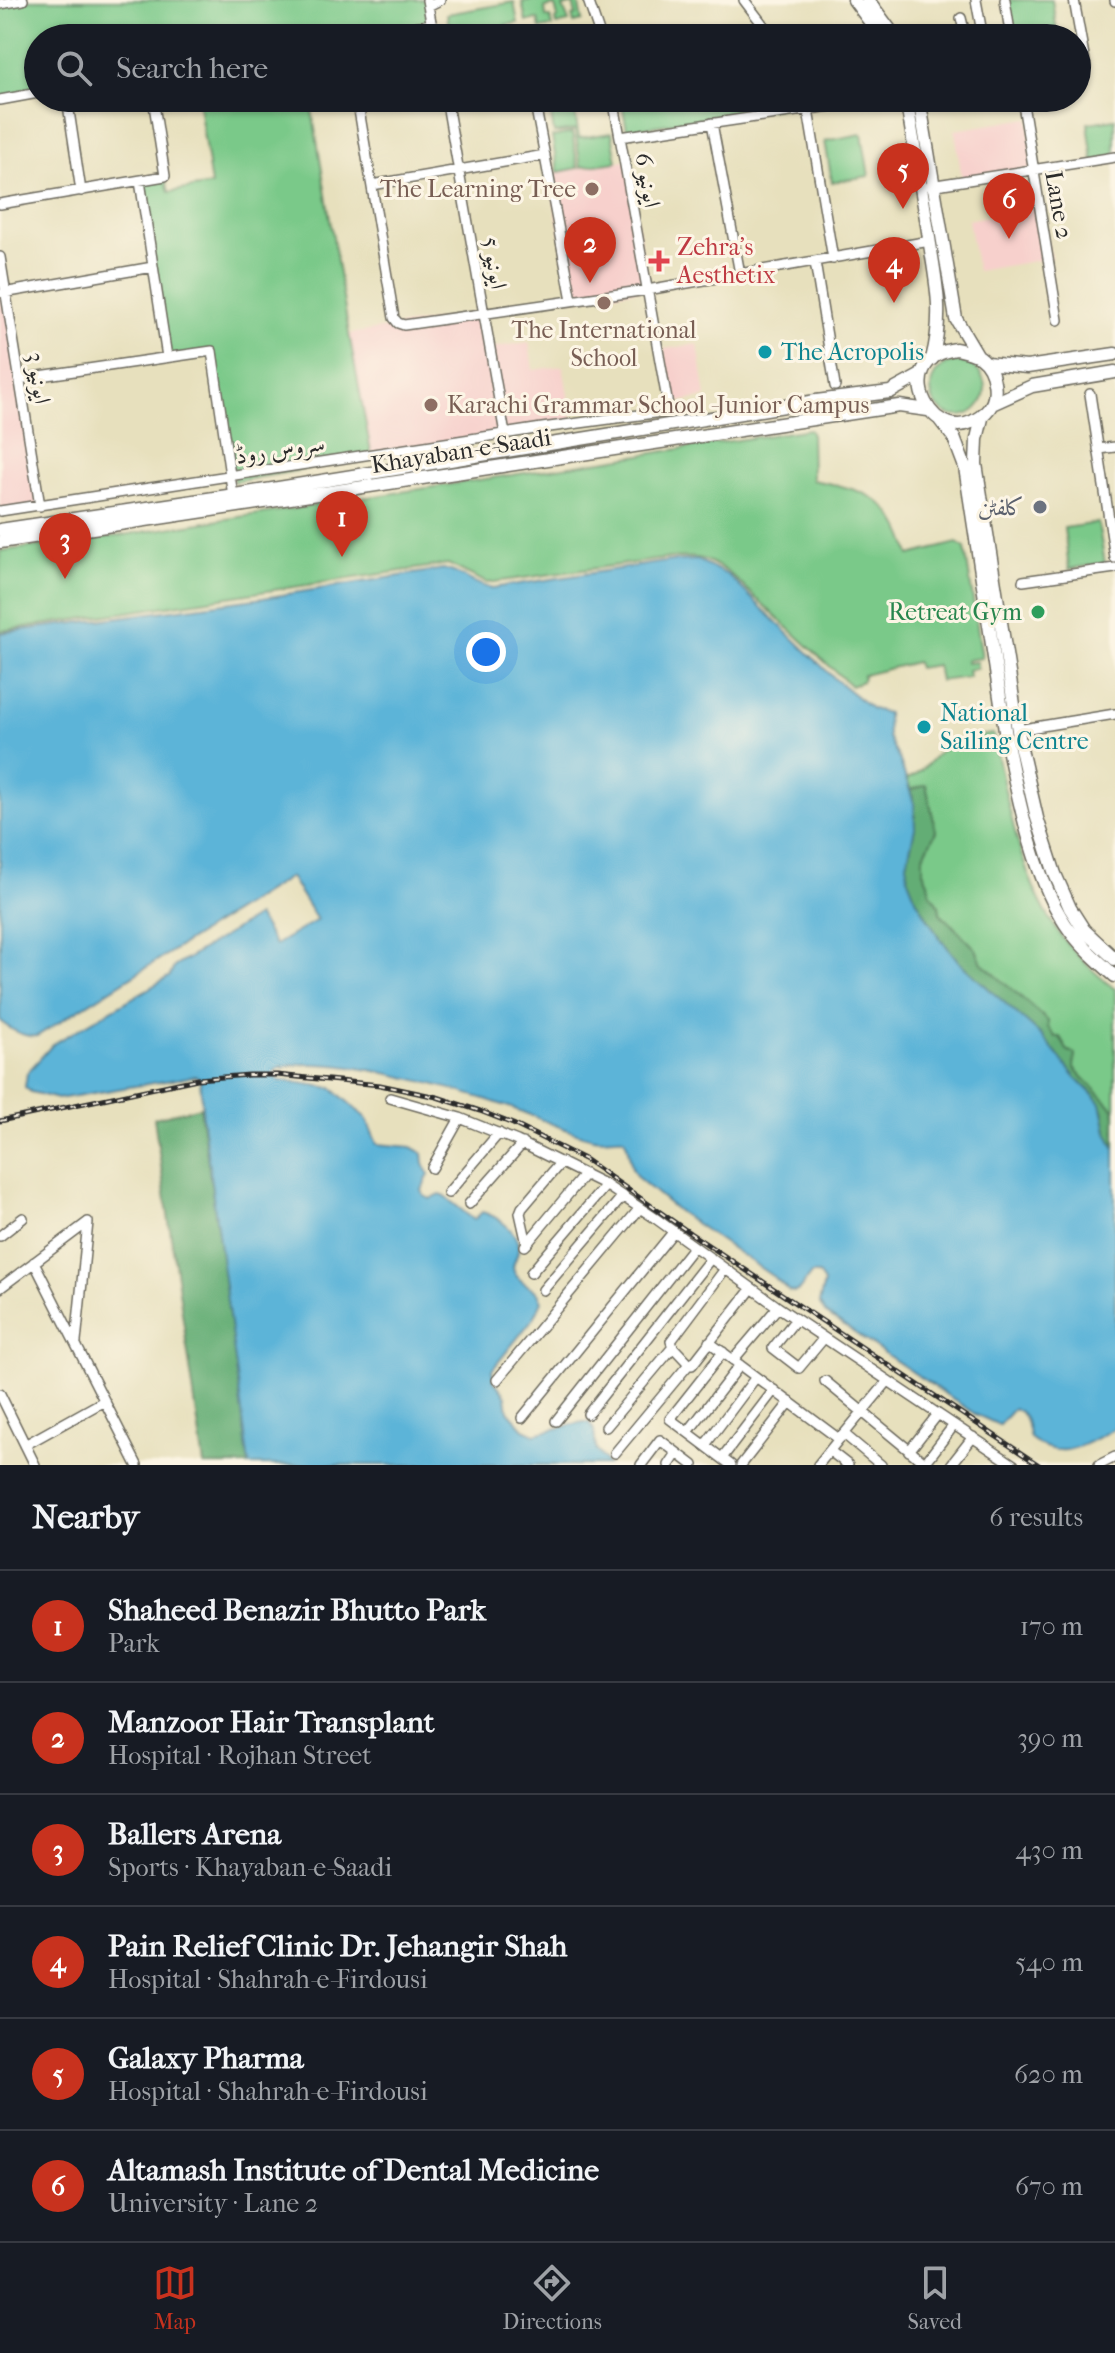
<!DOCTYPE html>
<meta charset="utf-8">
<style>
:root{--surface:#171b24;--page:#20242c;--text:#f1f3f6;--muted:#9ea1a6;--line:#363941;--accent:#c8321e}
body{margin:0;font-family:"IM FELL French Canon",Amiri,serif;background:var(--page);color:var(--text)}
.you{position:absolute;left:486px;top:652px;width:28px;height:28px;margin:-20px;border:6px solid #fff;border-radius:50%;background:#1a73e8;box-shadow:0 0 0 12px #1a73e833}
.badge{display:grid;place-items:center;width:52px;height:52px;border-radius:50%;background:var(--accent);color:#fff;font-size:26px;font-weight:700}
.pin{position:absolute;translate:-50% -66px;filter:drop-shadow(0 2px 4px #0008)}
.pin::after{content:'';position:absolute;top:42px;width:28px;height:24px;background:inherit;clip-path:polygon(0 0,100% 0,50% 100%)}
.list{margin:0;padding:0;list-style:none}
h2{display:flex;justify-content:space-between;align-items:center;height:104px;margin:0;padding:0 32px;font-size:34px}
h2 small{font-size:26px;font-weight:400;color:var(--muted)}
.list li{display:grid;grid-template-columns:52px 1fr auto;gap:24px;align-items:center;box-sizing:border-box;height:112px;padding:0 32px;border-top:2px solid var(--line)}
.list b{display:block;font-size:30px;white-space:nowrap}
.list p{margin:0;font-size:26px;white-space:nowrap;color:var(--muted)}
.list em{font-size:26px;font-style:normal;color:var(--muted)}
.icon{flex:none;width:44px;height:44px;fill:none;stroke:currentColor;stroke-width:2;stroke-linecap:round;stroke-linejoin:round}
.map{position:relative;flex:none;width:1115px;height:1465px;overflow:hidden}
.search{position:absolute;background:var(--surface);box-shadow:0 2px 6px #0004;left:24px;right:24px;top:24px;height:88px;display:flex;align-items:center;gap:20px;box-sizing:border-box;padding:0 28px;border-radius:44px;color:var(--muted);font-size:30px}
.sheet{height:776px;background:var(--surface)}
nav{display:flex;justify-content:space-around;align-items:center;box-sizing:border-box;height:112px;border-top:2px solid var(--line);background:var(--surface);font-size:22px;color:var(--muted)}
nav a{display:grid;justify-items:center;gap:4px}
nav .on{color:var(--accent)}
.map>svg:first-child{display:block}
</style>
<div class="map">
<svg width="1115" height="1465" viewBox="0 0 1115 1465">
<rect width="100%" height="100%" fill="#fcf5e5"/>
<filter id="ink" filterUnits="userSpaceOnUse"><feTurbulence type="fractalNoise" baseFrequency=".0125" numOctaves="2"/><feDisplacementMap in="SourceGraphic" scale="16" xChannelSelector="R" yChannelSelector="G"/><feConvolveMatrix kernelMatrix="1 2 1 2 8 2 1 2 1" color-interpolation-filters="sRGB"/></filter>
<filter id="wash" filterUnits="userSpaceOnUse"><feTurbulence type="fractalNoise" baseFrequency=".006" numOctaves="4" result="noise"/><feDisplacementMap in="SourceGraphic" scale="32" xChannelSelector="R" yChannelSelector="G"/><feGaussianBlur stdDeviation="1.8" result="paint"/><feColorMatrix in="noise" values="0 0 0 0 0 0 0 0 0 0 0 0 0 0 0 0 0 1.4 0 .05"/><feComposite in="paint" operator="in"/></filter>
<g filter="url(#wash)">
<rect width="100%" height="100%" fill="#e7e0bd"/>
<!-- built -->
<path fill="#f7d0cc" d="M1029 118 1032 171 962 181 955 130Z
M626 160 649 288 572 300 549 174Z
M1039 205 1051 258 977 271 968 220Z
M6 292 40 506 0 511V293Z
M483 313 490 348 529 342 533 370 563 366 573 424 372 457 349 334Z
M698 344 706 397 673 403 664 349Z"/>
<!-- green -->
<path fill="#7ac989" stroke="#527a5a" stroke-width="2" d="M26 0H427L432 24 340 38H38V93L0 100V4Z
M530 0H578L582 21 574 23 572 16 576 15 573 4 563 7 569 22 556 25 555 20 558 18 555 6 545 8 546 17H550L552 27 540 29 538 19 526 22 522 2Z
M1008 0H1052L1058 38H1014Z
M514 2 518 23 505 25 506 33 479 38H451L447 14Z
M198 98H310L349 334 372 457 234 482 212 352 167 357 140 181 165 176 169 192 211 185Z
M621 98H801L803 104 627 130Z
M574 106 579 138 612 133 617 162 581 167 575 130 554 133 550 109Z
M1115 119V157L1093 161 1088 123Z
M572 133 578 168 558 172 552 137Z
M862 134 869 176 832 182 825 141Z
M931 389a27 27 0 1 1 54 0a27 27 0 1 1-54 0Z
M809 429 811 433 812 480C865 490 895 497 910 555L957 543 965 548 982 658 966 660 967 663 977 662V668L968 670 969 677 940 681 937 665 918 668 916 662 863 675 862 681 851 686 729 573C705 557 699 556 670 558L487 583 448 564 0 631V551L104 538Z
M1098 523 1105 563 1069 569 1064 528Z
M993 734C1008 802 1019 880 1062 937 1077 957 1096 974 1115 989V1115L1112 1108 1074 1068V1059L1063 1044 981 963 976 949 940 913 939 906 930 893 928 882 923 872V857L936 831 926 786 911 790 906 778 908 779C927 771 934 751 950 746L949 741Z"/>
<!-- forest -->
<path fill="#63ad75" stroke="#476c50" stroke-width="2" d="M926 785 936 831 923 857V872L928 882 930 893 939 906 940 913 976 949 982 963 1048 1021V1027L1055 1037H1060L1067 1050 1075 1054 1074 1068 1113 1108 1115 1115V1149L1107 1132 1103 1109 1096 1097 1075 1077 1042 1036 960 963 937 934 916 899 908 879 907 863 915 828 914 803 911 790Z
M200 1107 223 1267 249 1465H204L154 1118Z"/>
<!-- water -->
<path fill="#5bb4d8" stroke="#437082" stroke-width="2" d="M698 560 728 575 834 678 872 709 887 713 888 737 900 761 914 803 915 828 907 863 908 879 916 899 937 934 960 963 1042 1036 1075 1077 1101 1103 1107 1132 1115 1149V1428C1086 1443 1061 1464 1030 1438 1026 1426 1028 1412 1013 1409L999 1425 975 1414 825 1313 819 1303 824 1283 818 1274H811L799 1290 795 1292 789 1291 775 1278 679 1212 637 1177 632 1168 627 1145 624 1138C614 1137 604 1140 593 1138 565 1131 539 1118 512 1108 459 1090 327 1050 276 1069L274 1076 280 1080 332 1088 366 1118 377 1144 412 1147 423 1153 424 1164 429 1174 422 1190 424 1196 430 1199 440 1194 443 1195 474 1220 482 1212C497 1216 521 1232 518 1251 517 1260 509 1266 516 1275 524 1287 536 1285 542 1301L535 1316 492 1370 494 1381 506 1396 508 1411 524 1429 535 1434 583 1422H589L594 1430 596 1449 608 1465H249L203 1122 200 1078 195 1076 58 1099 31 1092 25 1087 27 1073 53 1044 170 976 174 967 257 916 275 945 317 920 290 877 37 1036C24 1038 10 1029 0 1021V633L263 598 443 569C461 572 474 586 492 588L671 561Z"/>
</g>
<g filter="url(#ink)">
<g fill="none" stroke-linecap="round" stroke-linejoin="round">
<!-- minor casing -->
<g stroke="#6d6a5e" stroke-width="12">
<path id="minor" d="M427 0 434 38
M588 0 601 38
M744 0 773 38
M976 0 983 38
M1005 0 1011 38
M1074 0 1086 67
M1115 0V1
M0 4 23 0
M428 6 440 0
M961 18 966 38
M348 38 432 24
M715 38 768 31
M67 98 81 191
M357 98 394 318 398 323 404 325 647 290 930 241
M446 98 505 434
M534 98 572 300
M806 98 833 259
M984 98H989
M1022 98 1058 320
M0 100 38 93
M712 123 740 274
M620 137 885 98
M140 181 167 357
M372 185 545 155
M930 186 1115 157
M0 204 165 176 153 98
M0 257 40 506
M815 262 835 386
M3 293 153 267
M19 379 212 351 233 496
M1090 394 1115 558
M1098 449 1115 447
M0 511 542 428 669 411 613 98
M1023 581 1115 568
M1017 730 1115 714
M390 1098 460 1118 517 1141 604 1184 655 1218 778 1307 1014 1465
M432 1168 460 1118
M448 1193 499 1133
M469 1204 523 1143
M0 1236 23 1218
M527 1244 520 1213 522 1208 561 1162
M525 1246 585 1174
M34 1262 137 1465
M725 1269 671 1341 673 1347 689 1364 692 1365 752 1288
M531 1273 606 1185
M0 1288 88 1222
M543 1290 623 1196
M796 1319 773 1348 799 1368 824 1338
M76 1342 88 1222
M709 1342 839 1439 844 1434 881 1465
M723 1352 670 1419 731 1465
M733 1360 778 1307
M497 1380 640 1208
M825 1381 927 1465
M0 1394 35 1465
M588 1414 711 1258
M522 1418 674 1231
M556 1421 694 1246
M606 1427 673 1347
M688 1432 740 1365
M844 1434 888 1381
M25 1445 104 1401
M705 1445 756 1377
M830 1451 848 1465
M909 1451 938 1414
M615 1453 689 1364
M722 1458 774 1390
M925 1463 954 1425
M641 1465 660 1440 693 1465
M669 1465 677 1453
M741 1465 790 1402
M818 1465 839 1439
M951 1465 973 1437
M1099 1465 1115 1457"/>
</g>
<!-- major casing -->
<g stroke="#6d6a5e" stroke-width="15">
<path id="major" d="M854 0 882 38
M868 0 896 38
M906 98C914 145 922 191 929 238 936 284 944 313 932 359
M919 98 956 319 978 356
M956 349C965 351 972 352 980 357 995 368 1001 398 986 412 936 460 884 359 956 349Z
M987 363 1027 367 1115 354
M992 404 1032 386 1115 372
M983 414 977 439 976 464 1021 749 1037 818 1055 874 1070 908 1084 930 1115 959
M940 420 954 438 965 467 1007 743C1018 799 1036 887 1071 932 1083 948 1099 962 1115 976
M0 530 241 494 816 401 890 392 921 375
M0 542 899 406 928 410"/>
</g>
<!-- minor -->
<use href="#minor" stroke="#fff" stroke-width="9"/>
<!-- major -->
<use href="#major" stroke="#fff" stroke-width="12"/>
<!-- rail casing -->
<g stroke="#2b2b2b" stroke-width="5">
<path id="rail" d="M0 1121 197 1079 249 1075H277L380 1085 437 1097 480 1111 513 1124 586 1160 690 1233 1039 1465"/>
</g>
<!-- rail -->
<use href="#rail" stroke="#fcf5e5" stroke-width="2" stroke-dasharray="6" stroke-linecap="butt"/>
</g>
</g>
<!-- markers -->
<g fill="#8d6e63" stroke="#fcf5e5" stroke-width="3">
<circle cx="592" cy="189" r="8"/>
<circle cx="604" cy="303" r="8"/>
<circle cx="431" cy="405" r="8"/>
</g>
<path fill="#e0444e" stroke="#fcf5e5" stroke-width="3" d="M655 249h8v8h8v8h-8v8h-8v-8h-8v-8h8z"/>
<g fill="#0f9aa8" stroke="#fcf5e5" stroke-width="3">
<circle cx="765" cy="352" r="8"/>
<circle cx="924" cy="727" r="8"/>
</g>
<circle fill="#6b7280" stroke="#fcf5e5" stroke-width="3" cx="1040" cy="507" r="8"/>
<circle fill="#2e9e5b" stroke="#fcf5e5" stroke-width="3" cx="1038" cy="612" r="8"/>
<g text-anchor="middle" stroke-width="6" stroke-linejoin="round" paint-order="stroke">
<!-- street labels -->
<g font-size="24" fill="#2b2b2b" stroke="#fcf5e5">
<text transform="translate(648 180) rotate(80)" y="8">ایونیو 6</text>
<text transform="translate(1059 205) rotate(80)" y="8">Lane 2</text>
<text transform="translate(495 263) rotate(81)" y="8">ایونیو 5</text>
<text transform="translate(39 378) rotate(81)" y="8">ایونیو 3</text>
<text transform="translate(280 449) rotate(-9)" y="8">سروس روڈ</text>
<text transform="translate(461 451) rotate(-9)" y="8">Khayaban-e-Saadi</text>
</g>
<!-- education labels -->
<g font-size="24" fill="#785e54" stroke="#fcf5e5" text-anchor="end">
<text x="576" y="197">The Learning Tree</text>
<text x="604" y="338" text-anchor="middle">The International<tspan x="604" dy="28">School</tspan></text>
<text x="447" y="413" text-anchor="start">Karachi Grammar School -Junior Campus</text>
</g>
<!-- health labels -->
<g font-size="24" fill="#be3a42" stroke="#fcf5e5" text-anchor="start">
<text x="677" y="255">Zehra's<tspan x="677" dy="28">Aesthetix</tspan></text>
</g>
<!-- culture labels -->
<g font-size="24" fill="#0d838f" stroke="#fcf5e5" text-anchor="start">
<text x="781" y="360">The Acropolis</text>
<text x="940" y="721">National<tspan x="940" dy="28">Sailing Centre</tspan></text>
</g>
<!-- worship labels -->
<g font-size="24" fill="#5b616d" stroke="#fcf5e5" text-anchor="end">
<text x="1024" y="515">کلفٹن</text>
</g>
<!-- leisure labels -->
<g font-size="24" fill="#27864d" stroke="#fcf5e5" text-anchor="end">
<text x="1022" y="620">Retreat Gym</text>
</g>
</g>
</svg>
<div class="you"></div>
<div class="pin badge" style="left:342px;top:557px">1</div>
<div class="pin badge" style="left:590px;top:283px">2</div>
<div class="pin badge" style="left:65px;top:579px">3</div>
<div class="pin badge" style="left:894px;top:303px">4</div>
<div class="pin badge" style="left:903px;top:209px">5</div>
<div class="pin badge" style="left:1009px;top:239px">6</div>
<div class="search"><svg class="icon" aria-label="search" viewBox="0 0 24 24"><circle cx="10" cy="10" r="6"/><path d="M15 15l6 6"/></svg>Search here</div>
</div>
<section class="sheet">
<h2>Nearby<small>6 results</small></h2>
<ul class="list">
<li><span class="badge">1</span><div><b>Shaheed Benazir Bhutto Park</b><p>Park</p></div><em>170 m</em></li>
<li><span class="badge">2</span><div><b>Manzoor Hair Transplant</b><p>Hospital · Rojhan Street</p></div><em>390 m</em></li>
<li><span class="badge">3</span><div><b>Ballers Arena</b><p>Sports · Khayaban-e-Saadi</p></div><em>430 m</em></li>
<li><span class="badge">4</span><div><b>Pain Relief Clinic Dr. Jehangir Shah</b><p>Hospital · Shahrah-e-Firdousi</p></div><em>540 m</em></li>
<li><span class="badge">5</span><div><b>Galaxy Pharma</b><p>Hospital · Shahrah-e-Firdousi</p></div><em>620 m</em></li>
<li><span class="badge">6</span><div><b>Altamash Institute of Dental Medicine</b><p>University · Lane 2</p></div><em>670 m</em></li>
</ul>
</section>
<nav>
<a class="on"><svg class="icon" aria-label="map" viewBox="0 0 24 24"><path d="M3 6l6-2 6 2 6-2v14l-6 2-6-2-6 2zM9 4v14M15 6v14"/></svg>Map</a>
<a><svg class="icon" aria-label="directions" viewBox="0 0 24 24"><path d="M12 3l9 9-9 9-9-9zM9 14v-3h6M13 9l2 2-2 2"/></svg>Directions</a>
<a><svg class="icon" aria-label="saved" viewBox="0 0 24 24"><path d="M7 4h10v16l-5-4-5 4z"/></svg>Saved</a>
</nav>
